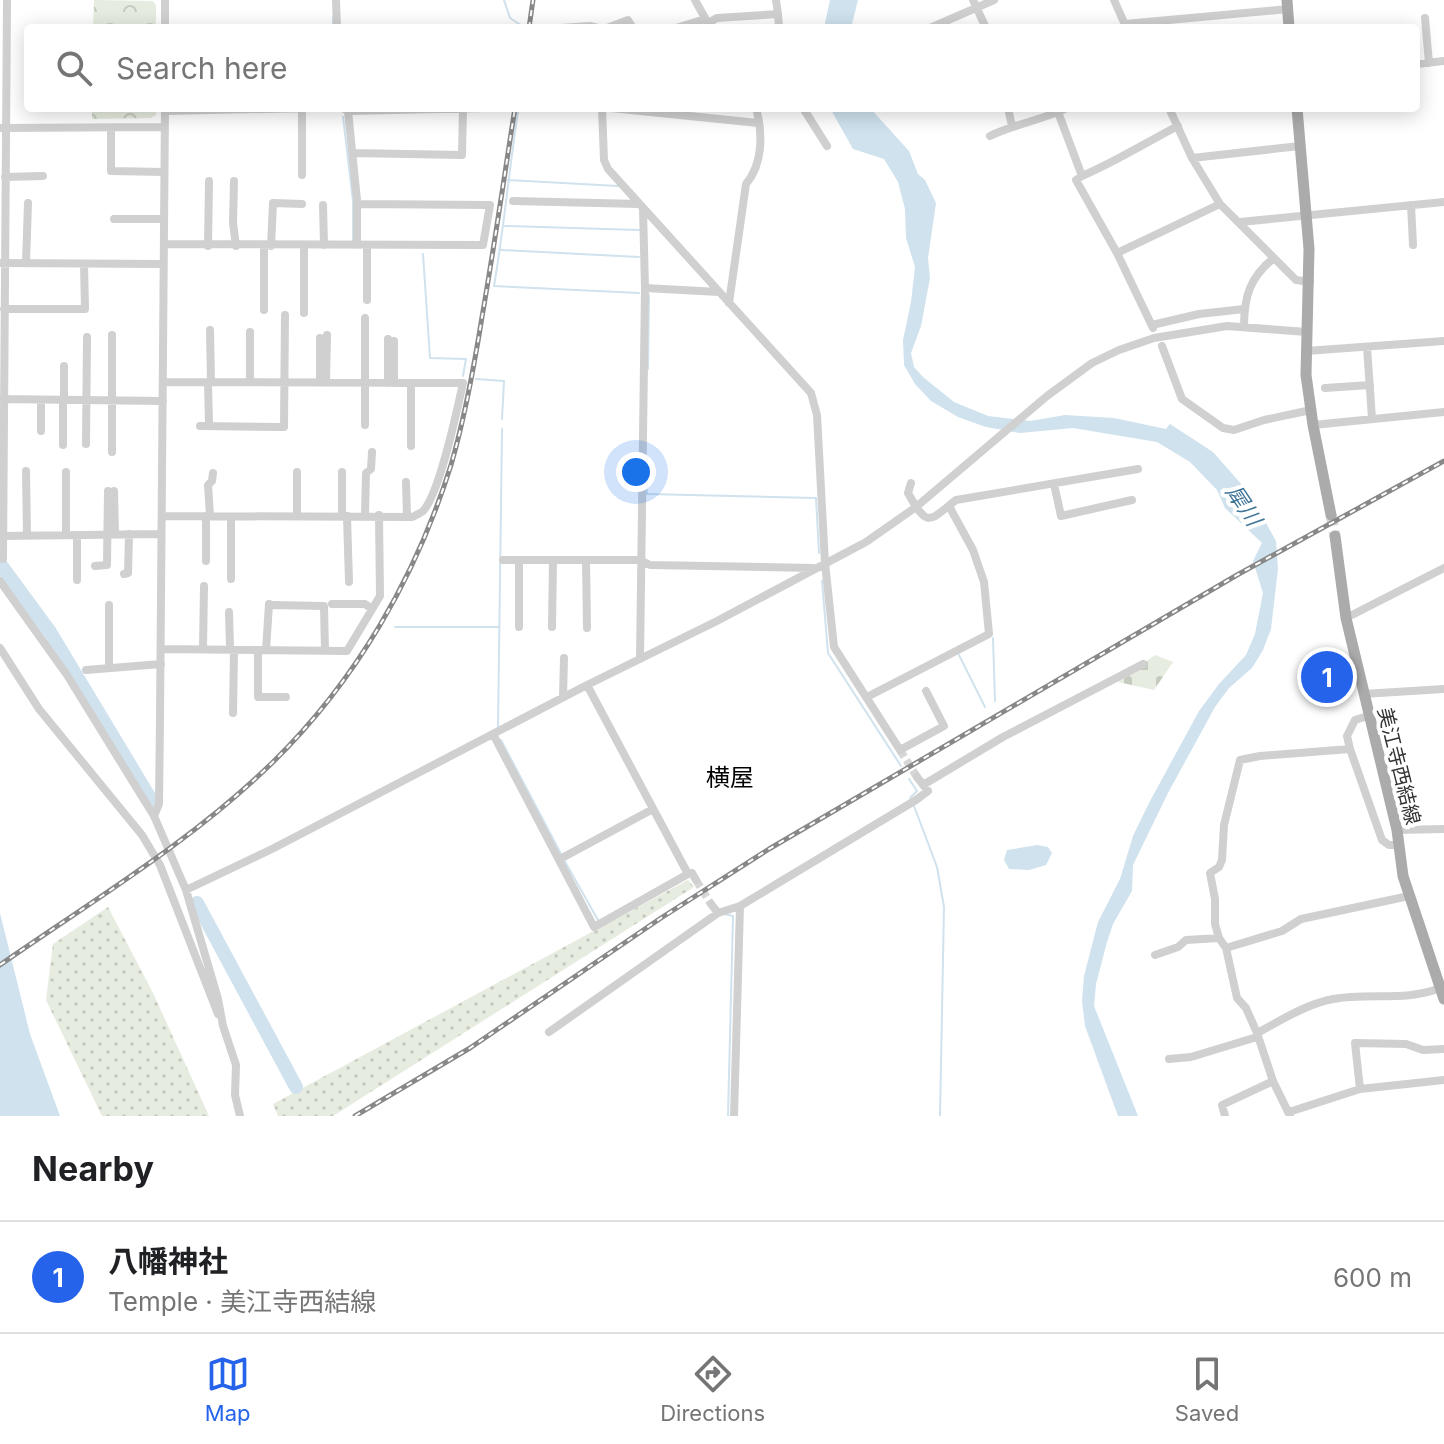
<!DOCTYPE html>
<meta charset="utf-8">
<style>
:root{--surface:#fff;--page:#f6f6f6;--text:#202124;--muted:#757577;--line:#e0e0e0;--accent:#2563eb}
body{margin:0;font-family:Inter,"Noto Sans JP",sans-serif;background:var(--page);color:var(--text)}
.you{position:absolute;left:636px;top:472px;width:28px;height:28px;margin:-20px;border:6px solid #fff;border-radius:50%;background:#1a73e8;box-shadow:0 0 0 12px #1a73e833}
.badge{display:grid;place-items:center;width:52px;height:52px;border-radius:50%;background:var(--accent);color:#fff;font-size:26px;font-weight:700}
.pin{position:absolute;translate:-50% -50%;border:4px solid #fff;box-shadow:0 2px 8px #0006}
.list{margin:0;padding:0;list-style:none}
h2{display:flex;justify-content:space-between;align-items:center;height:104px;margin:0;padding:0 32px;font-size:34px}
h2 small{font-size:26px;font-weight:400;color:var(--muted)}
.list li{display:grid;grid-template-columns:52px 1fr auto;gap:24px;align-items:center;box-sizing:border-box;height:112px;padding:0 32px;border-top:2px solid var(--line)}
.list b{display:block;font-size:30px;white-space:nowrap}
.list p{margin:0;font-size:26px;white-space:nowrap;color:var(--muted)}
.list em{font-size:26px;font-style:normal;color:var(--muted)}
.icon{flex:none;width:44px;height:44px;fill:none;stroke:currentColor;stroke-width:2;stroke-linecap:round;stroke-linejoin:round}
.map{position:relative;flex:none;width:1444px;height:1116px;overflow:hidden}
.search{position:absolute;background:var(--surface);box-shadow:0 4px 20px #0003;left:24px;right:24px;top:24px;height:88px;display:flex;align-items:center;gap:20px;box-sizing:border-box;padding:0 28px;border-radius:8px;color:var(--muted);font-size:30px}
.sheet{height:216px;background:var(--surface)}
nav{display:flex;justify-content:space-around;align-items:center;box-sizing:border-box;height:112px;border-top:2px solid var(--line);background:var(--surface);font-size:22px;color:var(--muted)}
nav a{display:grid;justify-items:center;gap:4px}
nav .on{color:var(--accent)}
.map>svg:first-child{display:block}
</style>
<div class="map">
<svg width="1444" height="1116" viewBox="0 0 1444 1116">
<defs>
<pattern id="grass-dots" width="8" height="8" patternUnits="userSpaceOnUse" patternTransform="scale(2)"><rect width="8" height="8" fill="#e6ecdf"/><path d="M2 2h.1M6 6h.1" fill="none" stroke="#c6cbc0" stroke-width="1.8" stroke-linecap="round"/></pattern>
<pattern id="cemetery-stones" width="16" height="16" patternUnits="userSpaceOnUse" patternTransform="scale(2)"><rect width="16" height="16" fill="#e6ecdf"/><path d="M2 7V4a2 2 0 0 1 4 0v3zM10 15v-3a2 2 0 0 1 4 0v3z" fill="#c6cbc0"/></pattern>
<pattern id="park-crowns" width="20" height="18" patternUnits="userSpaceOnUse" patternTransform="scale(2)"><rect width="20" height="18" fill="#e6ecdf"/><path d="M2 6a3 3 0 1 1 6 0M12 15a3 3 0 1 1 6 0" fill="none" stroke="#c6cbc0"/></pattern>
</defs>
<rect width="100%" height="100%" fill="#fff"/>
<!-- grass -->
<path fill="url(#grass-dots)" d="M688 880 694 887 333 1116H278L273 1104Z
M108 907 153 993 209 1116H102L46 1000 53 944Z"/>
<!-- cemetery -->
<path fill="url(#cemetery-stones)" d="M1155 655 1173 662 1154 690 1118 682Z"/>
<!-- park -->
<path fill="url(#park-crowns)" d="M94 0 153 1 156 6V28H93Z
M92 108H156V115L151 118 92 119Z"/>
<!-- water -->
<path fill="#cfe2ee" d="M830 0H858L851 28H824Z
M830 108H870L909 151 918 174 925 180 936 203 928 258 930 278 921 326 911 353 914 367 923 377 954 402 988 416 1030 421 1065 415 1114 418 1166 429 1170 424 1213 452 1250 494 1276 541 1278 569 1271 629 1263 650 1252 668 1229 688 1215 707 1168 793 1133 865 1132 891 1113 924 1107 942 1096 984 1094 1006 1138 1116H1118L1085 1026 1082 1001 1084 976 1098 922 1120 879 1133 836 1149 803 1199 711 1219 684 1246 655 1255 634 1263 593 1253 561 1262 543 1225 508 1217 490 1190 462 1157 442 1073 428 1020 433 986 427 958 417 931 401 915 384 904 365 903 340 911 302 915 267 906 238 905 209 898 182 884 159 853 149Z
M1037 845 1048 847 1052 853 1046 865 1029 870 1009 869 1004 860 1007 850Z
M0 913 30 1034 60 1116H0Z"/>
<g fill="none" stroke-linecap="round" stroke-linejoin="round">
<!-- stream -->
<path stroke="#cfe2ee" stroke-width="2" d="M504 0 510 18 525 28
M333 17V28
M518 112C509 170 504 228 494 286L639 293
M343 117 353 201V243
M508 180 618 186
M505 226 639 230
M501 250 639 257
M423 254 430 358 466 359 463 376
M648 369 649 295
M476 379 504 381 502 419
M646 476 647 494 816 498 819 553
M822 581 828 653 901 766
M395 627H498
M993 638 995 701
M959 655 985 707
M498 728 502 429
M501 740 561 854
M909 779 917 791 910 798
M914 806 937 867 944 907 940 1116
M564 860 598 920
M724 914 733 916 728 1116"/>
<!-- river -->
<path stroke="#cfe2ee" stroke-width="14" d="M0 564 50 632 151 800
M197 903 296 1087"/>
<!-- minor-tunnel -->
<path stroke="#d6d6d6" stroke-width="8" stroke-dasharray="8 4" stroke-linecap="butt" d="M900 750 917 777
M696 880 711 904"/>
<!-- major-tunnel -->
<path stroke="#d6d6d6" stroke-width="11" stroke-dasharray="11 5.5" stroke-linecap="butt" d="M1331 515 1335 536"/>
<!-- minor -->
<path stroke="#d0d0d0" stroke-width="8" d="M336 0 337 28
M695 0 710 27
M973 0 986 28
M1114 0 1126 27
M778 14 779 28
M1425 18 1429 63
M708 23 717 18 778 14 776 0
M1125 24 1288 9
M165 28V0
M561 28 590 26 598 28
M607 28 628 20 633 28
M676 28 705 19
M930 28 994 0
M1416 64 1444 61
M302 108V175
M343 108 348 111 485 108
M602 108 604 160 608 169 811 393 817 415 825 563 834 647 900 750 944 726 926 691
M611 108 758 123
M803 108 827 146
M1008 108 1012 126
M1169 108 1192 158 1220 204 1296 280 1310 282
M165 111 310 108
M348 111 357 200V245
M1058 112 1082 176 1076 180 1117 253 1153 328
M0 128 164 127
M111 129V171L164 172
M990 136C1015 124 1042 120 1067 108
M352 153 462 155 463 109
M1192 158 1300 146
M1082 176C1115 162 1145 143 1178 126
M5 177 43 176
M234 181 233 223 236 246
M513 201 639 204
M323 205 324 245
M1411 205 1413 245
M114 219H164
M1240 222 1444 202
M164 244 483 245 490 205 357 204
M304 245V313
M208 246 209 181
M264 246V310
M271 246 273 203 302 204
M1117 253 1220 204
M0 263 163 264
M26 263 28 203
M645 288 719 292
M367 300V245
M729 303 746 184C763 164 763 133 756 108
M4 309H85L84 264
M365 318V425
M1152 325 1199 314 1244 309
M1244 327C1244 296 1250 277 1274 258
M210 330 211 382
M250 332V382
M112 335V452
M320 338V382
M388 339V383
M394 341V383
M1162 346 1182 399 1223 428 1234 430 1264 420 1311 410
M1367 347 1372 419
M1306 351 1444 341
M64 366V400
M208 382 209 425
M326 382 327 335
M411 383V446
M1325 388 1370 385
M1 399 163 401
M41 400V431
M1313 425 1444 412
M200 426 284 427 285 315
M86 444 87 337
M63 445V400
M26 471 27 535
M66 472V535
M342 472V516
M406 482 407 517
M911 483 908 493C928 529 929 521 956 500L1138 469
M1054 484 1061 516 1132 500
M114 491 115 534
M365 515 366 473 371 469 372 452
M162 516 412 517C415 516 422 512 423 511 440 493 457 410 463 383L164 382
M206 516V561
M210 516 208 485 212 481 213 473
M297 516V472
M347 516 349 582
M3 536 161 534
M3 559 7 0
M503 560H640L650 565 813 568
M519 560V627
M586 560 587 628
M95 566 107 565 108 491
M124 574 128 573 129 534
M231 579V517
M77 580V535
M0 581 67 675 154 816 186 890 218 999 223 1026 236 1065 235 1095 240 1116
M332 604H365L372 609
M109 605V668
M272 605 324 606 325 650
M229 612 230 649
M1346 618 1444 568
M552 627 553 560
M0 648 39 709 142 835 160 865 218 1014
M161 649 347 651 380 596 379 515
M203 649 204 586
M258 650V697H286
M266 650 269 604
M640 659 645 288 643 209
M86 670 161 664
M587 685 688 874 692 873 696 880
M1363 694 1444 689
M563 697 564 658
M867 697 989 634 984 582 973 550 949 506
M233 713 234 650
M493 734 594 927 688 874
M1350 749 1382 840 1389 845H1399
M923 785 1003 737 1143 664
M154 816 159 804 160 718 165 108
M1397 830 1444 829
M560 859 653 809
M186 890 272 849 587 685 717 621 866 542 916 507 1047 396 1092 363 1119 350 1154 338 1227 326 1307 332
M711 904 718 913 740 906 916 800 928 791 917 777
M1226 948 1282 931 1301 919 1409 896
M1155 955 1178 947 1186 940 1219 938
M549 1032 718 913
M1257 1033C1280 1021 1306 1004 1333 999 1368 992 1406 1002 1440 988
M1169 1059 1191 1057 1257 1037
M1360 1089 1355 1043 1406 1044 1423 1050 1444 1049
M1289 1112 1360 1089 1444 1080
M734 1116 740 906
M1225 1116 1222 1105 1273 1081
M1290 1116 1273 1081 1257 1033 1246 1008 1237 998 1226 948 1219 938 1215 924V899L1210 873 1219 867 1222 860 1224 825 1240 760 1260 756 1350 749 1347 736 1355 720 1368 716"/>
<!-- major -->
<path stroke="#ababab" stroke-width="11" d="M1287 0 1289 28
M1297 108 1309 249 1306 375 1313 425 1331 515
M1335 536 1346 618 1397 830 1403 876 1444 999"/>
<!-- rail casing -->
<g stroke="#888" stroke-width="5">
<path id="rail" d="M529 28 533 0
M0 965C92 901 191 842 272 763 356 681 416 577 451 465 465 417 474 367 482 317 494 248 504 178 515 108
M355 1116 470 1048 661 918 769 849 1237 575 1444 461"/>
</g>
<!-- rail -->
<use href="#rail" stroke="#fff" stroke-width="2" stroke-dasharray="6" stroke-linecap="butt"/>
</g>
<g text-anchor="middle" stroke-width="8" stroke-linejoin="round" paint-order="stroke">
<!-- street labels -->
<g font-size="20" fill="#333" stroke="#fff">
<text transform="translate(1399 766) rotate(76)" y="7">美江寺西結線</text>
</g>
<!-- water labels -->
<g font-size="22" font-style="italic" fill="#3f7597" stroke="#fff">
<text transform="translate(1244 505) rotate(56)" y="8">犀川</text>
</g>
<!-- quarter labels -->
<g font-size="24" fill="#000" stroke="#fff">
<text x="730" y="786">横屋</text>
</g>
</g>
</svg>
<div class="you"></div>
<div class="pin badge" style="left:1327px;top:677px">1</div>
<div class="search"><svg class="icon" aria-label="search" viewBox="0 0 24 24"><circle cx="10" cy="10" r="6"/><path d="M15 15l6 6"/></svg>Search here</div>
</div>
<section class="sheet">
<h2>Nearby<small></small></h2>
<ul class="list">
<li><span class="badge">1</span><div><b>八幡神社</b><p>Temple · 美江寺西結線</p></div><em>600 m</em></li>
</ul>
</section>
<nav>
<a class="on"><svg class="icon" aria-label="map" viewBox="0 0 24 24"><path d="M3 6l6-2 6 2 6-2v14l-6 2-6-2-6 2zM9 4v14M15 6v14"/></svg>Map</a>
<a><svg class="icon" aria-label="directions" viewBox="0 0 24 24"><path d="M12 3l9 9-9 9-9-9zM9 14v-3h6M13 9l2 2-2 2"/></svg>Directions</a>
<a><svg class="icon" aria-label="saved" viewBox="0 0 24 24"><path d="M7 4h10v16l-5-4-5 4z"/></svg>Saved</a>
</nav>
